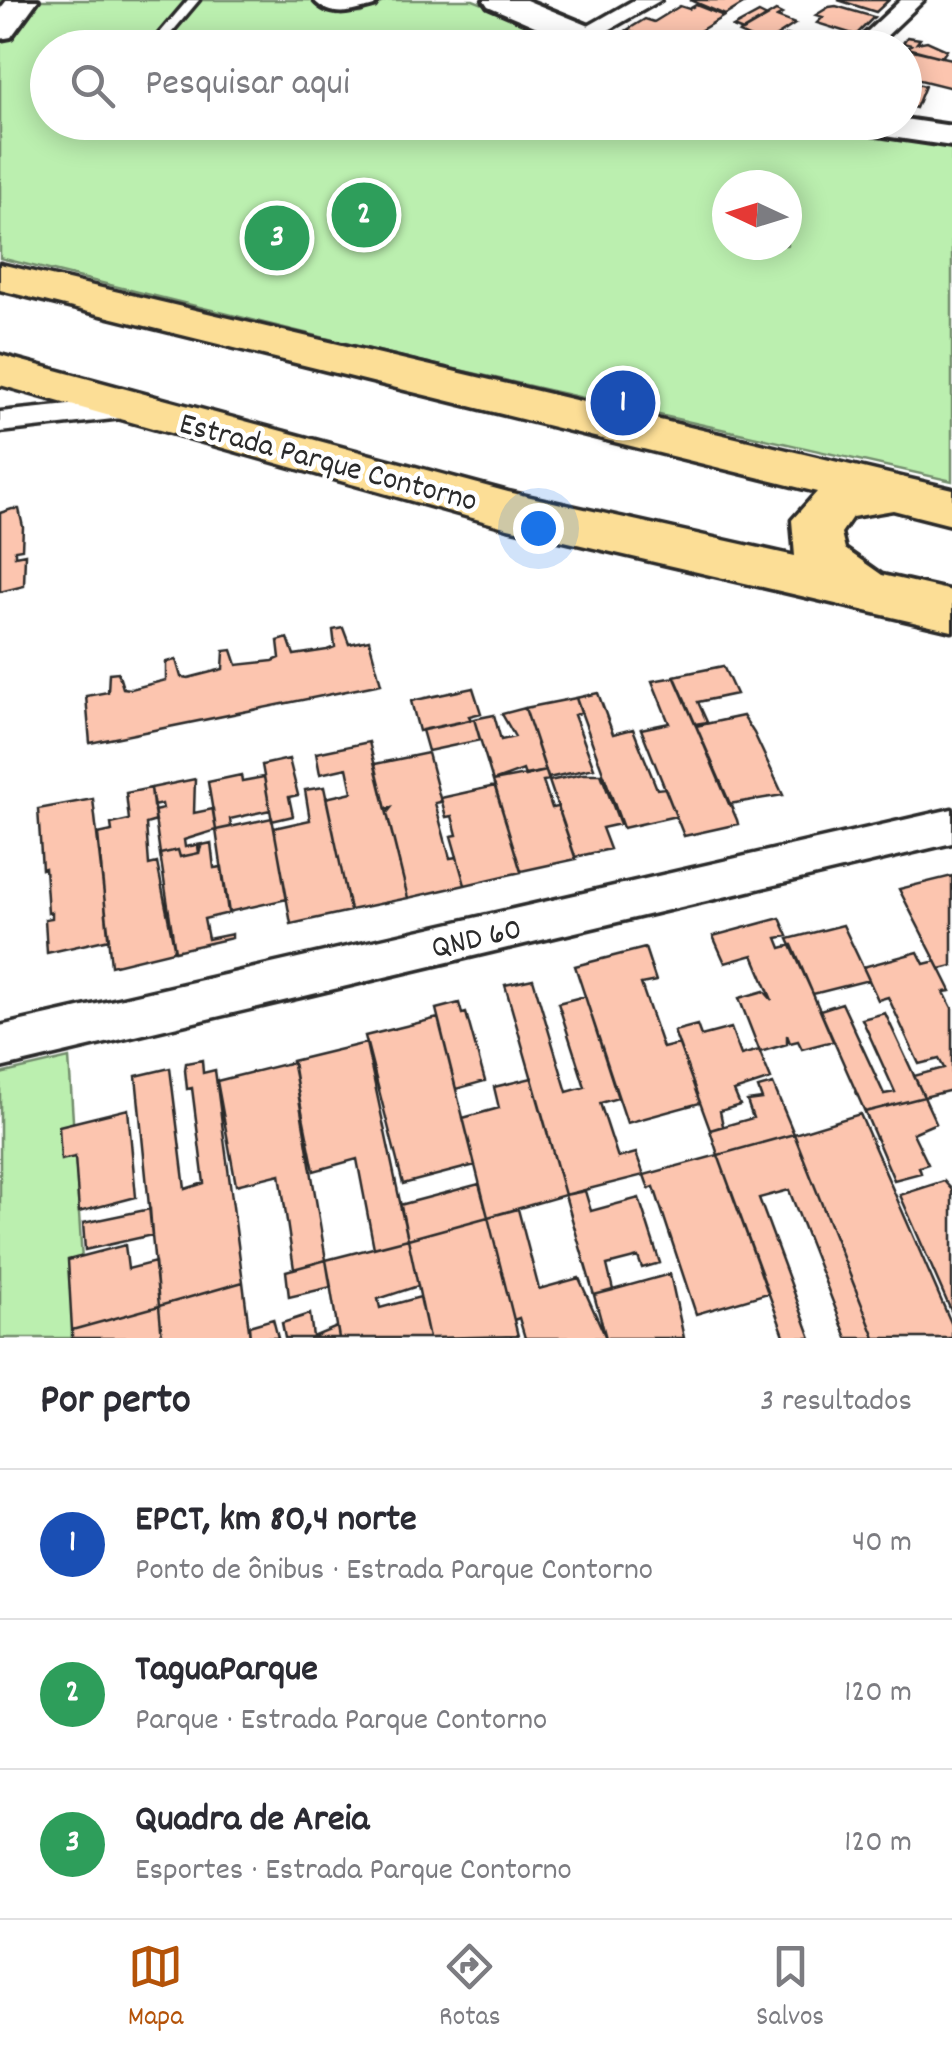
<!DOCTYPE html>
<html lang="pt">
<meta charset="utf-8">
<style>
:root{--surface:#fff;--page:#f7f7f7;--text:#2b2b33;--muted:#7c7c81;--line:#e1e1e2;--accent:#b45309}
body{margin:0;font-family:Dekko,sans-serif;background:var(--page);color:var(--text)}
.compass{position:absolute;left:712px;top:170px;width:90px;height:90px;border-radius:50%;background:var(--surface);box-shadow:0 5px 25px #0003;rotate:274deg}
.you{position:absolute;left:538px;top:528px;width:35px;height:35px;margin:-25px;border:8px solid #fff;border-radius:50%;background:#1a73e8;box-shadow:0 0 0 15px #1a73e833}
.badge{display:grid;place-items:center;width:65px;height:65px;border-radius:50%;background:var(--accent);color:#fff;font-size:32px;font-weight:700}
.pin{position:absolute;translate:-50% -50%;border:5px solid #fff;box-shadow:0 2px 10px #0006}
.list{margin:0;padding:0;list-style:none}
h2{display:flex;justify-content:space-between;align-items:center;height:130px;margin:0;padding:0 40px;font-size:42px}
h2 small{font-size:32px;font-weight:400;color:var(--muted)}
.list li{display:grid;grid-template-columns:65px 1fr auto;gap:30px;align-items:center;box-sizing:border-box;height:150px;padding:0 40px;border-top:2px solid var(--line)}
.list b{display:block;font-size:38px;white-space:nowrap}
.list p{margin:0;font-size:32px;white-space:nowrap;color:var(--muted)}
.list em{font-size:32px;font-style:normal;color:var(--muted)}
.icon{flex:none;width:55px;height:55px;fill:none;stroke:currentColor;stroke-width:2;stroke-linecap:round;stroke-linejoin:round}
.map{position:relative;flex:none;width:952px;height:1338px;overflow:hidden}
.search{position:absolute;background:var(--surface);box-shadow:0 5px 25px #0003;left:30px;right:30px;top:30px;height:110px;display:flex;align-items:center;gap:25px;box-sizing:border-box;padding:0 35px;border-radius:55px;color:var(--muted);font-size:38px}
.sheet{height:580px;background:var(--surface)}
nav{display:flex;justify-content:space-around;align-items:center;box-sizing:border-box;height:140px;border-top:2px solid var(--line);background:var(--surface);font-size:28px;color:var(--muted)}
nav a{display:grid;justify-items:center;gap:5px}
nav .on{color:var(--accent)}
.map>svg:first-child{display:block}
</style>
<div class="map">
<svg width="952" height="1338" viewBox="0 0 952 1338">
<rect width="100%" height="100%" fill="#fff"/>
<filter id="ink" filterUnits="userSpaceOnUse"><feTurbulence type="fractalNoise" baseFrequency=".01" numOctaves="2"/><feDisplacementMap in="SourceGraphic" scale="20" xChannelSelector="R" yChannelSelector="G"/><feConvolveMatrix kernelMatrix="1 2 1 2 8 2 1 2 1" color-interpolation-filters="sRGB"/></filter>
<g filter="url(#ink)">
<!-- green -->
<path fill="#bbefaf" stroke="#738d6d" stroke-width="2.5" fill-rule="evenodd" d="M0 0H313L336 15 361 13 387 0H473L594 47 48 48V122H812L952 146V481L415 360 0 258ZM727 185H787V245H727Z
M69 1058 87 1338H0V1074Z"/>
<!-- building -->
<path fill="#fcc5af" stroke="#2b2b2b" stroke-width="2.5" d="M690 0H745L748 1 725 15Z
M838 0H889L876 12Z
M696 5 724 16 672 48 627 30 645 19 654 22 680 6 689 9Z
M829 7 836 6 874 17 856 35 817 23 823 17 816 15Z
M776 11 782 14 777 17 795 24 764 44 739 33Z
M759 13 767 17 743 31 733 27Z
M787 35 809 42 813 44 808 48 765 46Z
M907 37 920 39 917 43 927 41 947 50 942 57 908 48 911 45 903 43Z
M904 48 952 59V88L904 76Z
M904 81 925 86 916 108 904 105Z
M12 509H19L23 527 22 549 15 550V556L25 554 24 586 0 592V513Z
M343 628 349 644 369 640 381 684 90 743 86 696 108 692 109 673 118 672 123 688 131 689 166 680V662L176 660 181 677 188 678 223 669 224 651 232 650 237 665 273 661 280 658 278 641 288 638 294 655 327 650 335 647 333 630Z
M723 666 736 694 698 702 707 722 695 724 674 676Z
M675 677 737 820 738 824 684 836 641 729 669 723 652 681Z
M473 688 481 713 469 716 471 720 419 731 411 701Z
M598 693 613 734 633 729 657 789 665 788 676 816 623 828 576 698Z
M576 698 581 713 574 715 594 768 548 778 525 708Z
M525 708 546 771 525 776 523 770 493 781 474 719 494 715 501 740 515 737 502 714Z
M743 716 754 733 783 795 729 804 696 726Z
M474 719 480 740 428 751 422 730Z
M369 742 408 898 350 910 326 798 352 792 347 768 320 774 316 753Z
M428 753 441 802 435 803 450 858 457 857 465 885 408 898 387 813 391 808 386 809 375 764Z
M289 759 298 795 289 797 293 816 272 821 262 765Z
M546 771 549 780 543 781 552 808 558 807 576 859 521 871 493 781Z
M583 774H601L620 824 602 828 610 849 575 857 549 781Z
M241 775 242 781 264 777 270 810 230 819 231 827 216 830 208 782Z
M195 779 194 813 213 809 216 830 184 840 185 847 202 844 199 853 180 857 178 850 160 854 154 811 163 809 162 804 153 806 151 788Z
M495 786 521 872 465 885 451 836 457 835 452 816 446 817 441 798Z
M324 787 350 911 291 924 274 828 310 820 305 790Z
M151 788 156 821 146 824 149 865 157 863 174 947 173 951 111 966 98 834 112 831 111 824 129 820 126 793Z
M93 799 109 939 47 953 45 919 52 918V912L48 913 45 868 42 869 38 809Z
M272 818 287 899 228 912 216 830Z
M211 843 214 868 222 867 229 913 204 919 208 939 232 934V938L175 951 160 854 178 850 180 857 199 853 198 846Z
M952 876V966L940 969 899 889Z
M780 918 788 936 777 938 781 948 792 945 833 1041 802 1049 798 1041 790 1043 787 1035V1044L760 1052 739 998 764 991 772 1000 753 955 725 963 713 936Z
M843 925 869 980 813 994 788 939Z
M645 948 656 981 641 984 663 1048 679 1044 700 1103 627 1123 575 966Z
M918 952 924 964 936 961 951 991 944 992 952 1008V1090L924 1097 914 1076 944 1068 939 1059 919 1064 888 997 878 1000 863 967Z
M533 979 567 1092 585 1087 558 1003 585 996 618 1098 600 1103 618 1158 636 1153 644 1175 565 1195 505 985Z
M459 1003 462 1014 466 1013 485 1081 456 1089 436 1009Z
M842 1003 884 1094 895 1092 862 1019 885 1013 924 1097 865 1112 820 1010Z
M438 1018 475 1165 403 1184 365 1036Z
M697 1025 701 1036 731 1028 741 1055 759 1050 771 1079 734 1091 740 1105 720 1111 723 1126 710 1130 674 1031Z
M366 1043 408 1239 374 1248 357 1159 314 1171 292 1061Z
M202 1060 203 1073 215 1070 243 1282 159 1306 136 1076 170 1068 185 1189 204 1183 192 1088 187 1089 185 1070 186 1063Z
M293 1062 326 1260 294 1269 280 1174 236 1185 217 1081Z
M532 1078 565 1195 488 1217 463 1118 499 1108 494 1087Z
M773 1084 794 1134 718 1155 710 1130 753 1118 747 1101 762 1099 758 1088Z
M924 1097 936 1123 913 1133 928 1164 919 1167 921 1173 894 1180 865 1112Z
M128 1109 136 1197 79 1212 75 1157 61 1160 59 1126Z
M860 1114 952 1325V1338H875L794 1134Z
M794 1134 875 1338H847L789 1190 759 1198 811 1338H785L718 1155Z
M718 1155 768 1293 696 1314 654 1187 649 1189 644 1175Z
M944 1181 952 1190V1313L900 1195Z
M479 1184 488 1217 408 1239 400 1205Z
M585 1191 591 1211 639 1198 660 1263 642 1268 638 1257 607 1265 613 1290 594 1295 565 1195Z
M150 1209 152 1235 85 1250 83 1223Z
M518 1209 539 1289 579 1278 606 1338H525L519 1318 514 1320 488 1217Z
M488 1217 518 1336 429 1338 408 1239Z
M408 1239 418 1286 378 1299 380 1308 420 1297 429 1338H339L326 1260Z
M125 1245 128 1269 155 1262 159 1306 72 1330 68 1260Z
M326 1260 331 1287 289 1297 286 1271Z
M670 1274 684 1338H606L594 1295Z
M243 1282 250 1338H162L159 1306Z
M159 1306 162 1338H72V1330Z
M310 1314 313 1337 337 1327 339 1338H285L282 1323Z
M273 1319 278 1338H250L249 1326Z"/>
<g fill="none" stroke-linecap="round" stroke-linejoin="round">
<!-- lane casing -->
<g stroke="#2b2b2b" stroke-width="7">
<path id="lane" d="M188 0H199L167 38H159V34Z"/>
</g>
<!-- street casing -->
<g stroke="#2b2b2b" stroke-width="7">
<path id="street" d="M634 0H661L593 39H577L574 34Z
M901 0H924L874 48H850Z
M138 398 153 408 148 415 0 432V412Z
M952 809V843L0 1068V1026Z"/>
</g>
<!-- secondary casing -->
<g stroke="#2b2b2b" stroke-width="8">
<path id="secondary" d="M7 0H38L11 37 0 39V9Z
M314 0H378L374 6C352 12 330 19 314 0Z
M484 0H526L626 41 631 48H586L488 6Z
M904 119 952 126V146L857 132 840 122H904Z"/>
</g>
<!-- highway casing -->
<g stroke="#2b2b2b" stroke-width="7">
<path id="highway" d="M0 264 952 489V525L893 510 852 517 841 533 845 549 882 575 952 591V631L508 528 0 385V355L508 492 795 556 792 520 817 492 0 290Z"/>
</g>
<!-- lane -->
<use href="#lane" fill="#fff" fill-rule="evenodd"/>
<!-- street -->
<use href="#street" fill="#fff" fill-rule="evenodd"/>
<!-- secondary -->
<use href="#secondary" fill="#fff" fill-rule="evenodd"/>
<!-- highway -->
<use href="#highway" fill="#fcde96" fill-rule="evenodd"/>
</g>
</g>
<g text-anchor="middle" stroke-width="9" stroke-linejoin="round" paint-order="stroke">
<!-- street labels -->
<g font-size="32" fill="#2b2b2b" stroke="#fff">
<text transform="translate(329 460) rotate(15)" y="11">Estrada Parque Contorno</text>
<text transform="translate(476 936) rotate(-13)" y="11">QND 60</text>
</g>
</g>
</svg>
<svg class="compass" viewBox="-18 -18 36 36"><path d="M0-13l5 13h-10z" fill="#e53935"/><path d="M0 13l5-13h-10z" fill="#7c7c81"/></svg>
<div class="you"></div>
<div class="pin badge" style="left:623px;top:403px;background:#1a4fb4">1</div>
<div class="pin badge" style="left:364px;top:215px;background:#2e9e5b">2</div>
<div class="pin badge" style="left:277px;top:238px;background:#2e9e5b">3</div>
<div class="search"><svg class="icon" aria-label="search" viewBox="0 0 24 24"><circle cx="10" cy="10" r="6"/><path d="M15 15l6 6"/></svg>Pesquisar aqui</div>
</div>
<section class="sheet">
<h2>Por perto<small>3 resultados</small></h2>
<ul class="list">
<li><span class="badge" style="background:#1a4fb4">1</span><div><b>EPCT, km 80,4 norte</b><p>Ponto de ônibus · Estrada Parque Contorno</p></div><em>40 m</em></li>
<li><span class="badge" style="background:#2e9e5b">2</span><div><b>TaguaParque</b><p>Parque · Estrada Parque Contorno</p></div><em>120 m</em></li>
<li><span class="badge" style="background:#2e9e5b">3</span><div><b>Quadra de Areia</b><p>Esportes · Estrada Parque Contorno</p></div><em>120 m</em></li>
</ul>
</section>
<nav>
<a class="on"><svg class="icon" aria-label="map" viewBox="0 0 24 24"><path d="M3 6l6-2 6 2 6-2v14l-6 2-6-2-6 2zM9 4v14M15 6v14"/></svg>Mapa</a>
<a><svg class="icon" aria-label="directions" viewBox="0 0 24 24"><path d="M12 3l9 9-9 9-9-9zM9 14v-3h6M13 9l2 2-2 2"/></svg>Rotas</a>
<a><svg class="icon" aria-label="saved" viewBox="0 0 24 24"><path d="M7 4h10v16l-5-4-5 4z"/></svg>Salvos</a>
</nav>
